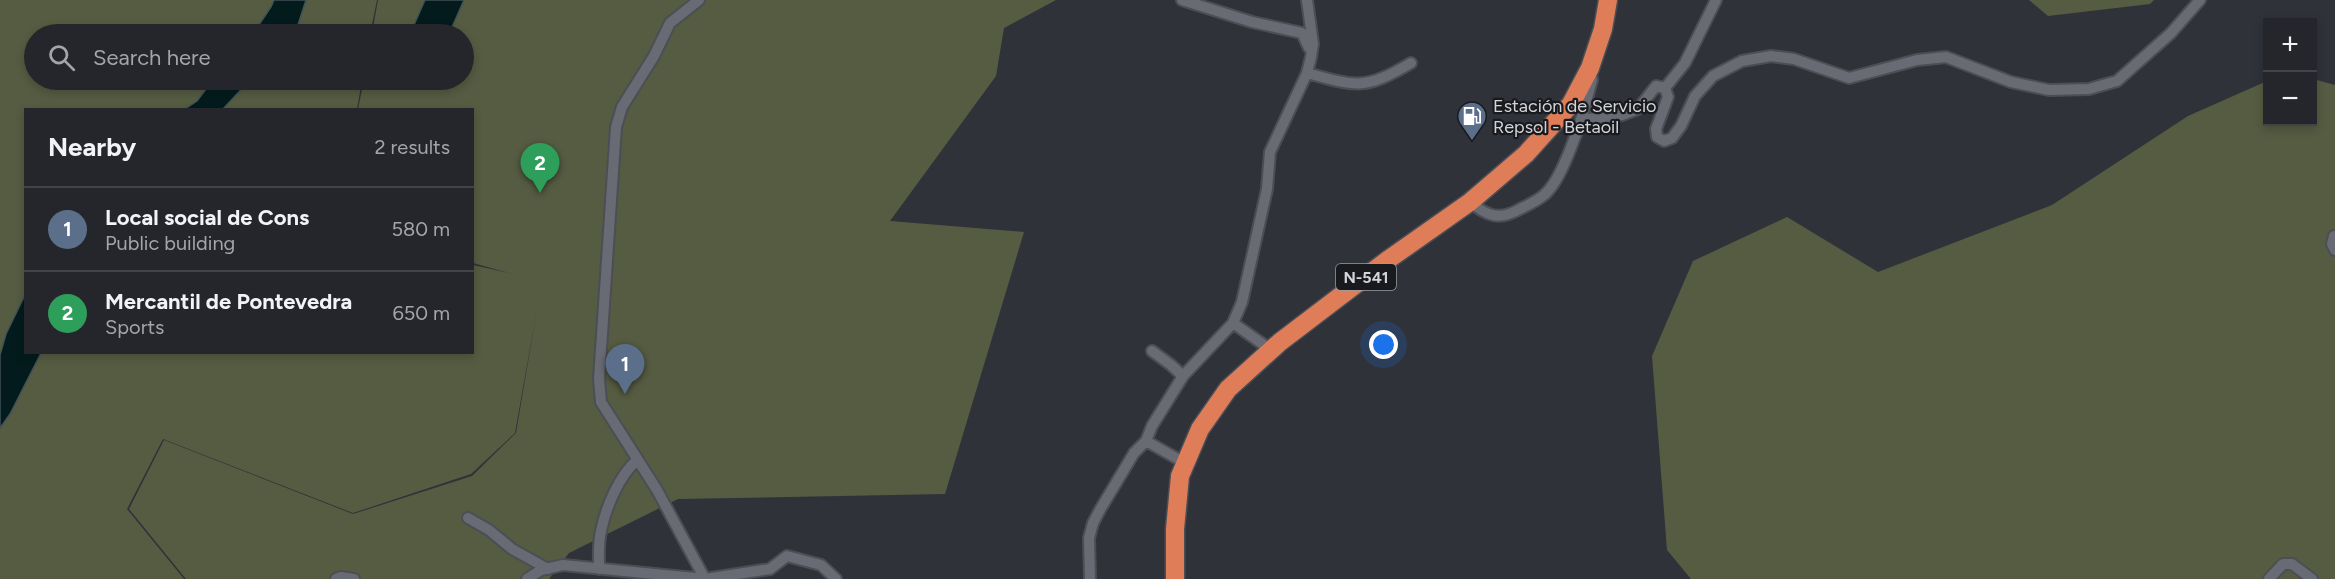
<!DOCTYPE html>
<meta charset="utf-8">
<style>
:root{--surface:#24262c;--page:#2c2e34;--text:#f1f3f6;--muted:#a3a5a9;--line:#414348;--accent:#18cafc}
body{margin:0;font-family:Figtree,sans-serif;background:var(--page);color:var(--text)}
.controls{position:absolute;right:18px;top:18px;display:grid;overflow:hidden;border-radius:0px;box-shadow:0 3px 9px #0003}
.controls button{width:54px;height:54px;display:grid;place-items:center;padding:0;border:0;border-bottom:2px solid var(--line);background:var(--surface);color:var(--text);font:30px sans-serif}
.you{position:absolute;left:1384px;top:345px;width:21px;height:21px;margin:-15px;border:4px solid #fff;border-radius:50%;background:#1a73e8;box-shadow:0 0 0 9px #1a73e833}
.badge{display:grid;place-items:center;width:39px;height:39px;border-radius:50%;background:var(--accent);color:#fff;font-size:20px;font-weight:700}
.pin{position:absolute;translate:-50% -50px;filter:drop-shadow(0 2px 3px #0008)}
.pin::after{content:'';position:absolute;top:32px;width:21px;height:18px;background:inherit;clip-path:polygon(0 0,100% 0,50% 100%)}
.list{margin:0;padding:0;list-style:none}
h2{display:flex;justify-content:space-between;align-items:center;height:78px;margin:0;padding:0 24px;font-size:26px}
h2 small{font-size:20px;font-weight:400;color:var(--muted)}
.list li{display:grid;grid-template-columns:39px 1fr auto;gap:18px;align-items:center;box-sizing:border-box;height:84px;padding:0 24px;border-top:2px solid var(--line)}
.list b{display:block;font-size:22px;white-space:nowrap}
.list p{margin:0;font-size:20px;white-space:nowrap;color:var(--muted)}
.list em{font-size:20px;font-style:normal;color:var(--muted)}
.icon{flex:none;width:33px;height:33px;fill:none;stroke:currentColor;stroke-width:2;stroke-linecap:round;stroke-linejoin:round}
.map{position:relative;flex:none;width:2335px;height:579px;overflow:hidden}
.search{position:absolute;background:var(--surface);box-shadow:0 3px 9px #0003;left:24px;top:24px;width:450px;height:66px;display:flex;align-items:center;gap:15px;box-sizing:border-box;padding:0 21px;border-radius:33px;color:var(--muted);font-size:22px}
.panel{position:absolute;background:var(--surface);box-shadow:0 3px 9px #0003;left:24px;top:108px;width:450px;height:246px;border-radius:0px}
.map>svg:first-child{display:block}
</style>
<div class="map">
<svg width="2335" height="579" viewBox="0 0 2335 579">
<rect width="100%" height="100%" fill="#30323a"/>
<!-- green -->
<path fill="#565c42" d="M0 0H377L370 34H34V80H362L357 109 26 110V352H472L473 265 513 274 473 263 472 110 358 109 364 80H464V34H372L378 0H1056L1004 28 996 76 890 221 1024 232 945 494 678 499 569 553 549 579H186L129 509 164 440 353 514 472 476 516 433 537 309 515 433 471 474 353 513 163 439 127 509 184 579H0Z
M2029 0H2154L2150 4 2048 16Z
M2313 79 2335 85V579H1691L1667 550 1652 356 1693 261 1787 217 1878 272 2052 205 2188 116 2267 81 2268 122H2312Z"/>
<!-- water -->
<path fill="#031b1c" stroke="#415255" stroke-width="1.5" d="M274 0H306L296 31 292 34H253L271 7Z
M425 0H464L449 34H410Z
M213 80H250L223 109H185L197 101Z
M25 295 26 352 41 353 10 414 0 428V355L6 334Z"/>
<g fill="none" stroke-linecap="round" stroke-linejoin="round">
<!-- street casing -->
<g stroke="#4c4e55" stroke-width="14">
<path id="street" d="M699 0 670 23 654 56 622 107 616 127 599 379 601 402 657 490 705 579
M1182 0 1252 22 1302 33 1309 48
M1307 73C1357 87 1365 90 1411 63
M1665 88 1685 63 1716 0
M1581 120 1592 80 1591 74
M1470 202C1487 216 1499 221 1520 209 1528 205 1537 201 1544 195 1560 182 1574 140 1581 120L1622 115 1638 109 1656 86 1665 88 1668 97 1656 129 1657 137 1664 141 1672 138 1681 126 1695 96 1713 76 1742 61 1771 56 1794 59 1849 78 1917 60 1946 57 2011 82 2049 90 2089 89 2117 81 2171 33 2200 0
M2334 236 2332 244 2335 250
M1233 323 1271 350
M1152 351 1171 365 1183 376
M1146 441 1185 463
M468 518 489 530 512 549 548 569
M599 569C599 556 598 543 601 531 606 507 619 476 637 460
M336 579 341 577 354 579
M527 579 541 570 563 565 705 579
M705 579 770 569 787 556 821 565 836 579
M1090 579 1089 538 1093 523 1101 508 1134 453 1146 441 1152 426 1183 376 1233 323 1242 302 1267 189 1270 152 1307 73 1311 57 1313 44 1307 0
M2269 579 2283 564H2292L2312 579"/>
</g>
<!-- highway casing -->
<g stroke="#4c4e55" stroke-width="21">
<path id="highway" d="M1175 579V529L1180 476 1200 429 1228 389 1280 342 1389 259 1470 202 1526 154 1571 104 1590 68 1603 29 1608 0"/>
</g>
<!-- street -->
<use href="#street" stroke="#686b74" stroke-width="10"/>
<!-- highway -->
<use href="#highway" stroke="#e07d59" stroke-width="18"/>
</g>
<!-- icons -->
<defs>
<g id="fuel-pin" transform="scale(1.5)"><path d="M0 17L-7.5 6A9.5 9.5 0 1 1 7.5 6Z" fill="#5c6f8a" stroke="#191a1e"/><path d="M-5.5-6h7V0h2V4h1.3V-2.5L3-4.5l.8-.8L6-3V5H2.5V1h-1V6h-7ZM-4.2-4.7v3.2H.2V-4.7Z" fill="#fff"/></g>
</defs>
<g fill-rule="evenodd">
<use href="#fuel-pin" x="1472" y="116"/>
</g>
<g text-anchor="middle" stroke-width="4.5" stroke-linejoin="round" paint-order="stroke">
<!-- shield labels -->
<rect fill="#191a1e" stroke="#9b9ca2" stroke-width="1.5" x="1336" y="264" width="60" height="26" rx="4.5"/>
<g font-size="16" font-weight="bold" fill="#d3d4da">
<text x="1366" y="283">N-541</text>
</g>
<!-- poi labels -->
<g font-size="18" fill="#d3d4da" stroke="#191a1e" text-anchor="start">
<text x="1493" y="112">Estación de Servicio<tspan x="1493" dy="21">Repsol - Betaoil</tspan></text>
</g>
</g>
</svg>
<div class="controls">
<button>+</button>
<button>−</button>
</div>
<div class="you"></div>
<div class="pin badge" style="left:625px;top:394px;background:#5c6f8a">1</div>
<div class="pin badge" style="left:540px;top:193px;background:#2e9e5b">2</div>
<div class="search"><svg class="icon" aria-label="search" viewBox="0 0 24 24"><circle cx="10" cy="10" r="6"/><path d="M15 15l6 6"/></svg>Search here</div>
<section class="panel">
<h2>Nearby<small>2 results</small></h2>
<ul class="list">
<li><span class="badge" style="background:#5c6f8a">1</span><div><b>Local social de Cons</b><p>Public building</p></div><em>580 m</em></li>
<li><span class="badge" style="background:#2e9e5b">2</span><div><b>Mercantil de Pontevedra</b><p>Sports</p></div><em>650 m</em></li>
</ul>
</section>
</div>
